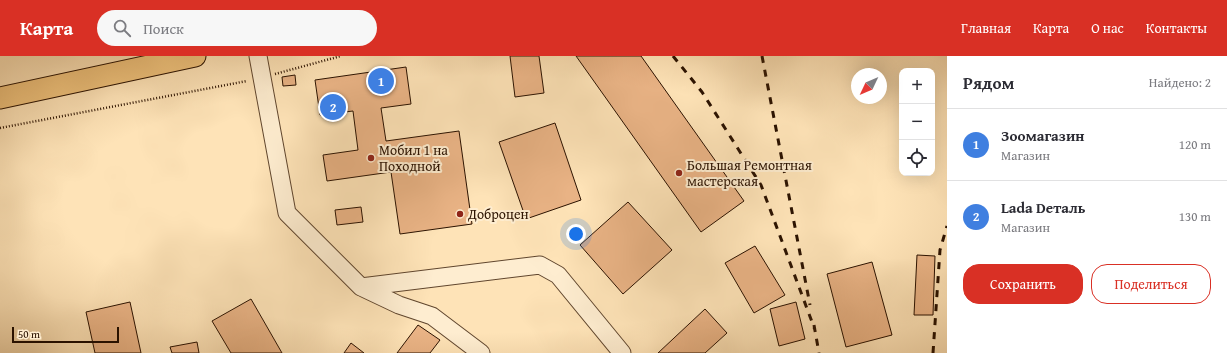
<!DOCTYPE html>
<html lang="ru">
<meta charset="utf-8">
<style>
:root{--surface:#fff;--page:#f7f7f7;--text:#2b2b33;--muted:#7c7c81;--line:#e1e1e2;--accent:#d93025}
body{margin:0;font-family:"Gentium Book Plus",serif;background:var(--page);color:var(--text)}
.controls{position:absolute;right:12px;top:12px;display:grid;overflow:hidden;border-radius:8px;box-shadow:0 4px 16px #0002}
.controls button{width:36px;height:36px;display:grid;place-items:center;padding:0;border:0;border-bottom:1px solid var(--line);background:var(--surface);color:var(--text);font:20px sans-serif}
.compass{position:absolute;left:851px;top:12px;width:36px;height:36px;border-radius:50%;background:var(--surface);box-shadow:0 4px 16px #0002;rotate:226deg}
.scale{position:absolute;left:12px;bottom:10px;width:107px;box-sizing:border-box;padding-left:4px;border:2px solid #2b1200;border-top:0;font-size:11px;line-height:14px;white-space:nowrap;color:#2b1200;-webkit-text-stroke:3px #feedd0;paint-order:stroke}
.you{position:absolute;left:576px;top:178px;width:14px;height:14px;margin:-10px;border:3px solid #fff;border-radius:50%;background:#1a73e8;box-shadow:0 0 0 6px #1a73e833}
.badge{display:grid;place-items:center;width:26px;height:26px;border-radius:50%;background:var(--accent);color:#fff;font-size:13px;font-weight:700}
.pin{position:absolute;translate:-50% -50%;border:2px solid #fff;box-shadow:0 1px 4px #0006}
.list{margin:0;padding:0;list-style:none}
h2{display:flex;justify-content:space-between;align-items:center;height:52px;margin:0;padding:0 16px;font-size:17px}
h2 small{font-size:13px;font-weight:400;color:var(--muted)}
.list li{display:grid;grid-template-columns:26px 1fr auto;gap:12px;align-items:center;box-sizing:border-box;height:72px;padding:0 16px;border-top:1px solid var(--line)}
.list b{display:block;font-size:15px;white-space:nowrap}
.list p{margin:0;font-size:13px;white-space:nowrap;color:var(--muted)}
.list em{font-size:13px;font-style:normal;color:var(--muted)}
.actions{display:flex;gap:8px;padding:12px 16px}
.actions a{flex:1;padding:9px 0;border:1px solid var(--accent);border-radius:16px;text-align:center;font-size:14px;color:var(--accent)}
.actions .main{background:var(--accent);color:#fff}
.icon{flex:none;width:22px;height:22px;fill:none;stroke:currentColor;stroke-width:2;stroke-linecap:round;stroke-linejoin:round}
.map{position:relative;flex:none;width:947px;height:297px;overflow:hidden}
header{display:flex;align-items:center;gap:24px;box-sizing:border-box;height:56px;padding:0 20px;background:var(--accent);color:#fff}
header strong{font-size:19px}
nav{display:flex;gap:22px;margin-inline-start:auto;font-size:14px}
.search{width:280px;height:36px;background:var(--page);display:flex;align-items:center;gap:10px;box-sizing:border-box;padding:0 14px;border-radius:22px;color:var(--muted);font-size:15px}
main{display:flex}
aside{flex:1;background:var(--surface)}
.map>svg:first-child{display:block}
</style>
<header>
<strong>Карта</strong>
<div class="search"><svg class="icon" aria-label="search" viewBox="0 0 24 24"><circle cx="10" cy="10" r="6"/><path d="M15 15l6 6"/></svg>Поиск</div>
<nav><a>Главная</a><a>Карта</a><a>О нас</a><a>Контакты</a></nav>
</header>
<main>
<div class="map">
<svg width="947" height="297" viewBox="0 0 947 297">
<rect width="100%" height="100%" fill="#fee3b7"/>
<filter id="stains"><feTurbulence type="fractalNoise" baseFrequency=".005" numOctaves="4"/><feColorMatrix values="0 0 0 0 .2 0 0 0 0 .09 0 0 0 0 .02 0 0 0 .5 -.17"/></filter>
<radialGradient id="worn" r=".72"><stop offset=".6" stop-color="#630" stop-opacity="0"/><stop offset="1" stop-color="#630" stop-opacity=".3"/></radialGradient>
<!-- building -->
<path fill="#e9b385" stroke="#2b1200" d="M510 0H539L544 37 515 41Z
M576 0H641L744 145 701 176Z
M406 11 411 48 381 52 386 85 459 75 472 168 400 178 391 116 327 125 323 99 358 94 353 55 320 59 315 24Z
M295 19 296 29 283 30 282 21Z
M555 67 581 144 526 163 499 86Z
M628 146 672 194 623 238 580 189Z
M361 151 363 166 337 169 335 154Z
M755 190 785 239 754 257 725 207Z
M917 199 935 200 933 259H914Z
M872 206 892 279 846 291 827 218Z
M251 243 282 297H231L212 265Z
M130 246 141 297H95L86 256Z
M796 246 805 283 779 290 770 253Z
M705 253 727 277 705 297H658Z
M418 269 440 284 430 297H397Z
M197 286 199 297H172L170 291Z
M351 287 364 297H344Z"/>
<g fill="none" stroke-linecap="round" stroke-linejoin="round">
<!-- minor casing -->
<g stroke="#60462e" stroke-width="19">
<path id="minor" d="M258 0 287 157 361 231 399 249 432 260 481 297
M361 231 540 209 558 219 622 297"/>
</g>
<!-- major casing -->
<g stroke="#2b1200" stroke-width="23">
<path id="major" d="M0 42 195 0"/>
</g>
<!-- path -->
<path stroke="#2b1200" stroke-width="2.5" stroke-dasharray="1 2" stroke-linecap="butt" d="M275 18 341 0
M0 72 247 25"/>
<!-- minor -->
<use href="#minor" stroke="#feedd0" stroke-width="17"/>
<!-- major -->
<use href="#major" stroke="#efc27c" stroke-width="21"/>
<!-- rail -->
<path stroke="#2b1200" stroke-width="3" stroke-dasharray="7 7" stroke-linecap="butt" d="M673 0 702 36 761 129 815 274
M762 0 810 249
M814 269 819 297
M933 297 940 194 947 170"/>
</g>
<!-- markers -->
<g fill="#8f2418" stroke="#feedd0" stroke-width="1.5">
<circle cx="371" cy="102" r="4"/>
<circle cx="679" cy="117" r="4"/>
<circle cx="460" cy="158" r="4"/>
</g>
<g text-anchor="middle" stroke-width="4" stroke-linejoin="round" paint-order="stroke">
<!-- poi labels -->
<g font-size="14" fill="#2b1200" stroke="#feedd0" text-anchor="start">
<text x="379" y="99">Мобил 1 на<tspan x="379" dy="16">Походной</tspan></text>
<text x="687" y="114">Большая Ремонтная<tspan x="687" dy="16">мастерская</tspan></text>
<text x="468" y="163">Доброцен</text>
</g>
</g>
<rect width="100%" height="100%" filter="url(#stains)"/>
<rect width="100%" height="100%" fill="url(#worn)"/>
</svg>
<div class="controls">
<button>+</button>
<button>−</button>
<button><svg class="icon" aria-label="locate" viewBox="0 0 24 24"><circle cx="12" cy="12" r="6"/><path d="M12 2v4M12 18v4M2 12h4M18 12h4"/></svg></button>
</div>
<svg class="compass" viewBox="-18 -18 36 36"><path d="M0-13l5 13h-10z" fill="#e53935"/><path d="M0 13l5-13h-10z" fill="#7c7c81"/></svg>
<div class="scale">50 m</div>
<div class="you"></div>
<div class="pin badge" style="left:381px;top:25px;background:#3f7fe0">1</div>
<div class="pin badge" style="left:333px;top:51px;background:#3f7fe0">2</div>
</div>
<aside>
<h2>Рядом<small>Найдено: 2</small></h2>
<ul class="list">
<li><span class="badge" style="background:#3f7fe0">1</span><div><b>Зоомагазин</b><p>Магазин</p></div><em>120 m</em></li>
<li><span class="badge" style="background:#3f7fe0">2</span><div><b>Lada Dеталь</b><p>Магазин</p></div><em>130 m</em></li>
</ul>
<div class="actions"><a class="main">Сохранить</a><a>Поделиться</a></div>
</aside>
</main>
